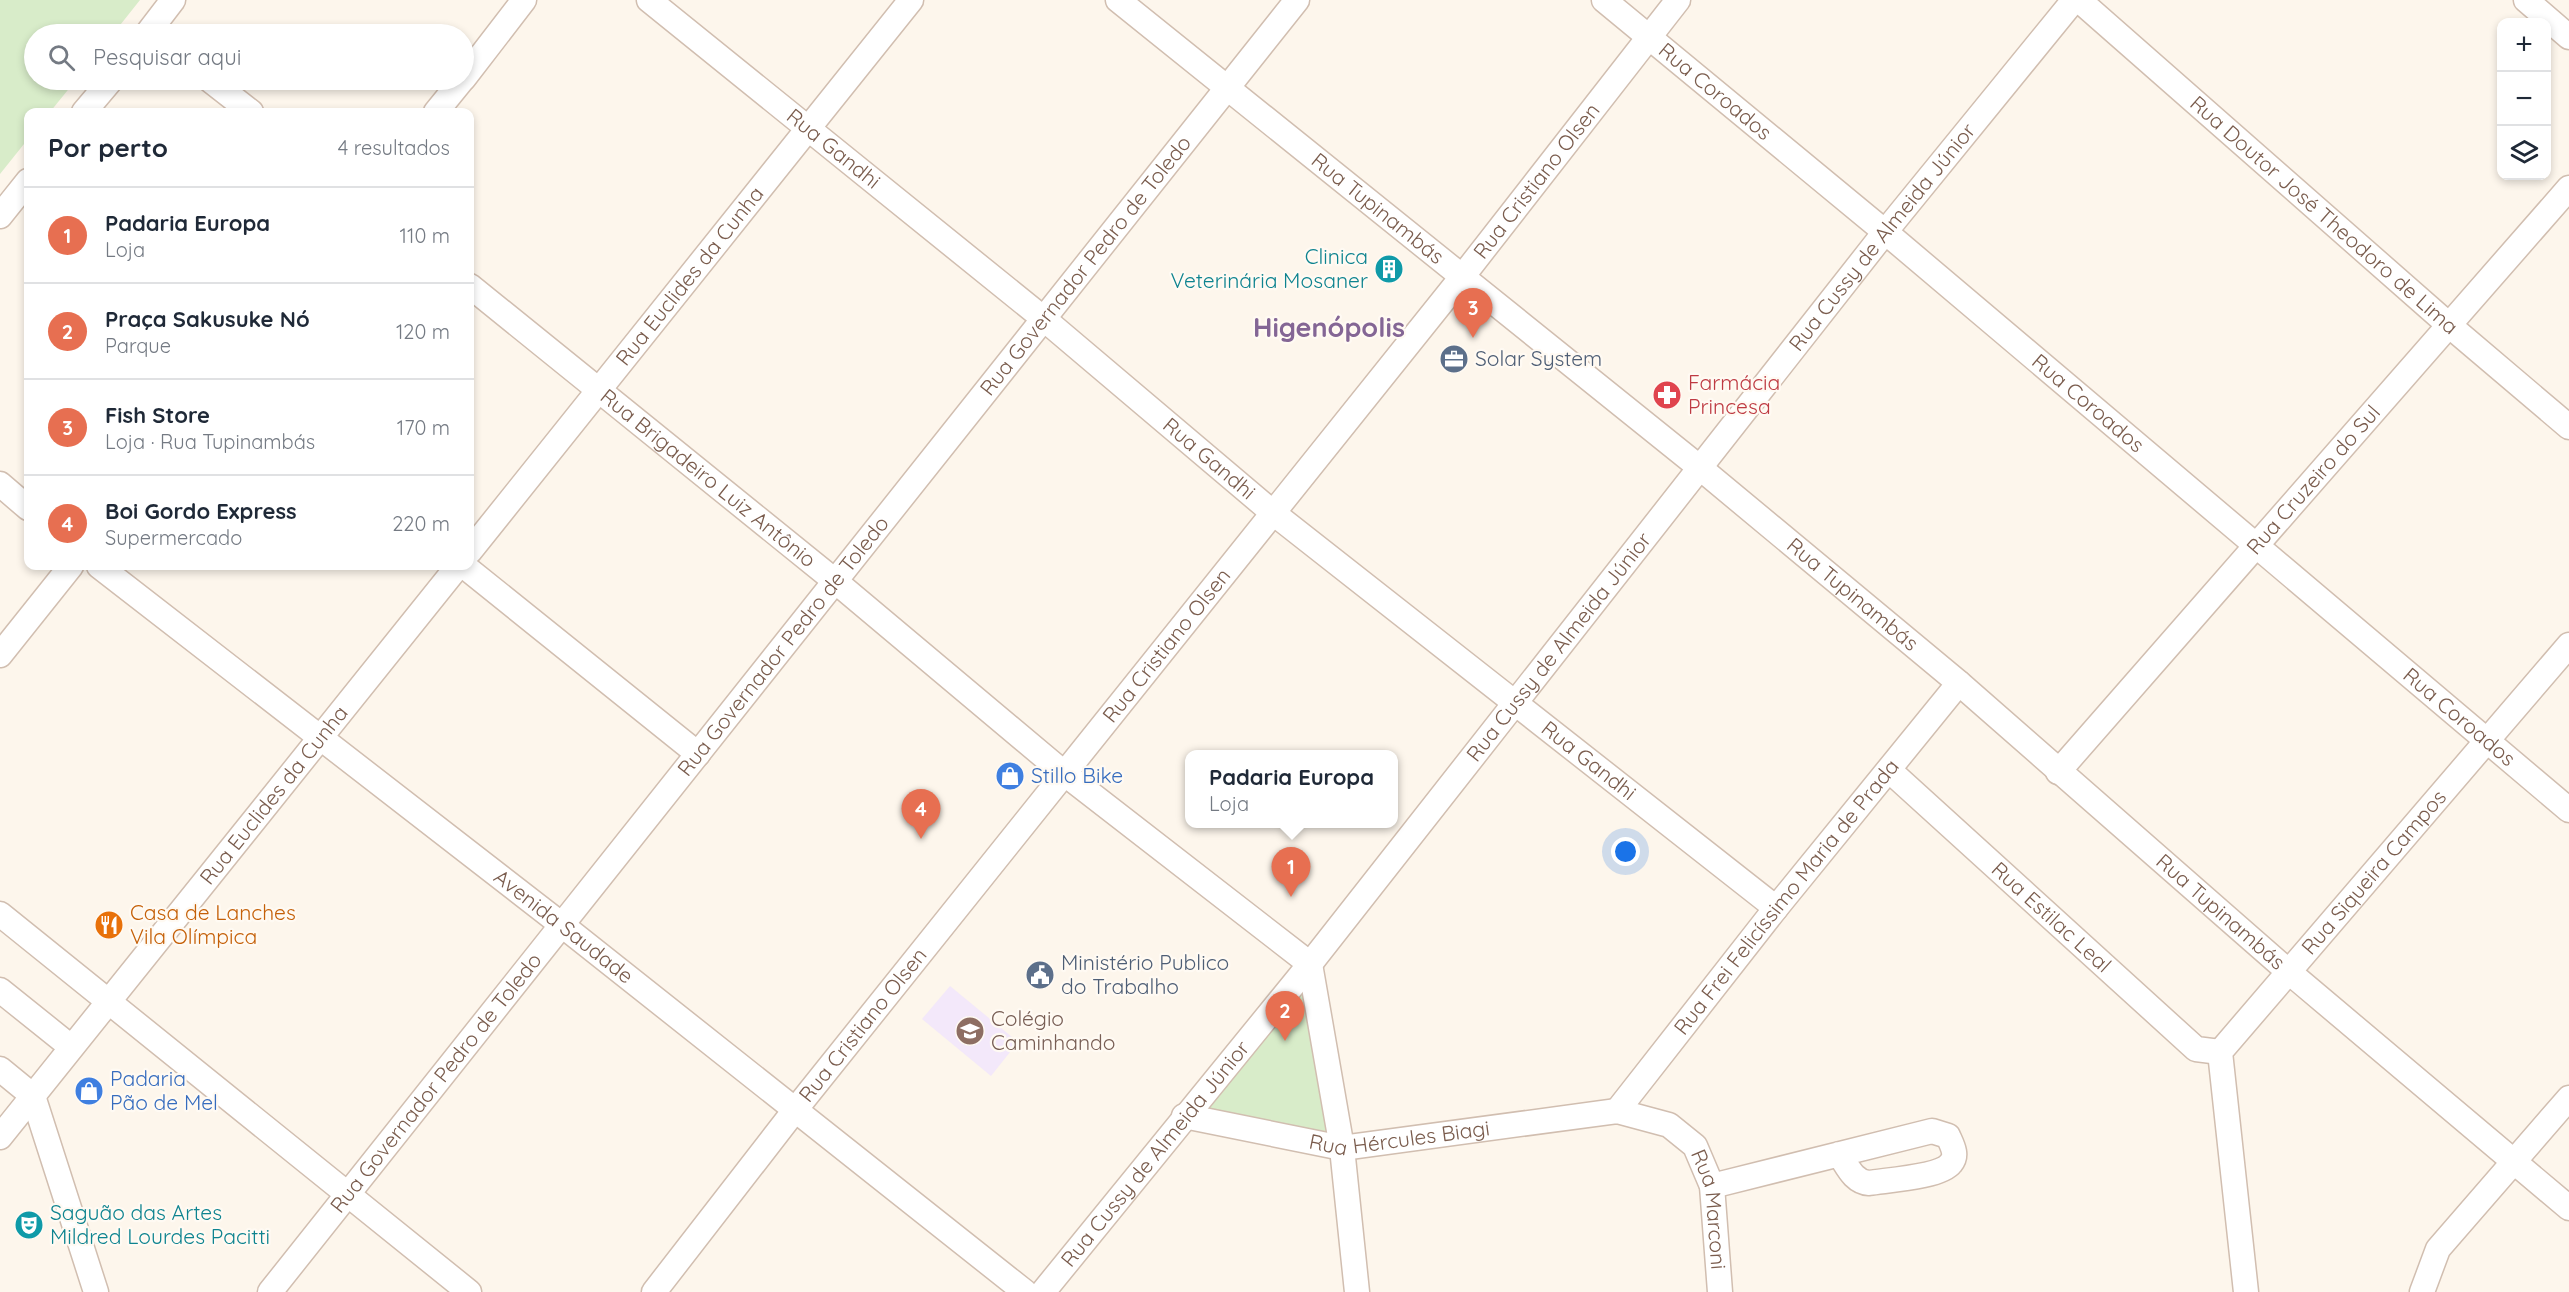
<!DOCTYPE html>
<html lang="pt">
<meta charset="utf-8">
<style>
:root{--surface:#fff;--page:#f6f6f7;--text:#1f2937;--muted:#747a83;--line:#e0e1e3;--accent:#e76f51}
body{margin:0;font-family:Quicksand,sans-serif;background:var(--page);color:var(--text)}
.controls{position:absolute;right:18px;top:18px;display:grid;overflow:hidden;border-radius:12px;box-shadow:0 3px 9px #0003}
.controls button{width:54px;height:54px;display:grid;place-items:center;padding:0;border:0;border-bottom:2px solid var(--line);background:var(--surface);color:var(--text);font:30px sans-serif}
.you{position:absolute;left:1626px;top:852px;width:21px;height:21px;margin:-15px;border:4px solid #fff;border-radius:50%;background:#1a73e8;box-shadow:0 0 0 9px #1a73e833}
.badge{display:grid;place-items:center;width:39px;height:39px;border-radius:50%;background:var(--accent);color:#fff;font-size:20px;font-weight:700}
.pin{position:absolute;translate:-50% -50px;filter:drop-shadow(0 2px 3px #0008)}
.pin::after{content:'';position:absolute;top:32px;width:21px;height:18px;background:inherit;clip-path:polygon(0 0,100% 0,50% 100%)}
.popup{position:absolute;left:1185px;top:750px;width:213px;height:78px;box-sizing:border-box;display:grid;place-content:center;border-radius:12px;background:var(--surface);filter:drop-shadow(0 2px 4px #0005);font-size:20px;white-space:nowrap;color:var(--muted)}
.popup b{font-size:22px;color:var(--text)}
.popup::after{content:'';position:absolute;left:50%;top:100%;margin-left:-12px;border:12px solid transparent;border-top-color:var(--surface)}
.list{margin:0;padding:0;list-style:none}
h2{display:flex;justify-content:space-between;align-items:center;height:78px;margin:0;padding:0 24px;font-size:26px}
h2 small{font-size:20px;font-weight:400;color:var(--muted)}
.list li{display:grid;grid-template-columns:39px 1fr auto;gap:18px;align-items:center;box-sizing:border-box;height:96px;padding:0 24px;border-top:2px solid var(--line)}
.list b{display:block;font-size:22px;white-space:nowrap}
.list p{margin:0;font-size:20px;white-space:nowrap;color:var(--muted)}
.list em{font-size:20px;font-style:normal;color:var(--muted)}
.icon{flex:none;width:33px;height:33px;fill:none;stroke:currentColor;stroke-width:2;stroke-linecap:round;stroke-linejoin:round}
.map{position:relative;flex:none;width:2569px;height:1292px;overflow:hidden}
.search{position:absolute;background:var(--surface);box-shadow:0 3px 9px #0003;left:24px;top:24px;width:450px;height:66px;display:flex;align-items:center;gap:15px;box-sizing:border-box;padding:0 21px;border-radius:33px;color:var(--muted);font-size:22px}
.panel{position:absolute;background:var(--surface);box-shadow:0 3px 9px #0003;left:24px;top:108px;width:450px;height:462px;border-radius:12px}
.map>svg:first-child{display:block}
</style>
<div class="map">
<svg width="2569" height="1292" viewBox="0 0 2569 1292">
<rect width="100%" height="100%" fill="#fdf6ec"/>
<!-- education -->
<path fill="#f3e8fa" d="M950 986 1018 1042 991 1076 922 1019Z"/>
<!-- green -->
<path fill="#d8ecc9" d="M0 0H140L113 34H34V80H76L50 112H28V139L0 174Z
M1309 968 1339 1146 1190 1114Z"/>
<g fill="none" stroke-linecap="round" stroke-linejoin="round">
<!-- minor casing -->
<g stroke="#d1beb0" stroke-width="27">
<g id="minor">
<path id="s1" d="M649 0 1044 319 1272 512 1776 908"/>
<path id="s2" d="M1118 0 1699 467 1959 683 2289 972 2569 1208"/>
<path id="s3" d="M1604 0 1896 241 2569 810"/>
<path id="s4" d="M2079 0 2450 326 2569 427"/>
<path d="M2526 0 2569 37"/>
<path d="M147 34 173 0"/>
<path d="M464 78 524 0"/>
<path d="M210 80 251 112"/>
<path d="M84 112 111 80"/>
<path d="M436 112 462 80"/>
<path d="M0 216 28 181"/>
<path id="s5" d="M470 286 835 581 1065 774 1310 964 1342 1148 1357 1292"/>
<path d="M0 484 28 508"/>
<path id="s6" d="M470 551 911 0"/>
<path id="s7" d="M99 566 562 925 1025 1292"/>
<path d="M464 566 698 754"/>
<path d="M0 655 71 566"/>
<path id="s8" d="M1889 770 2196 1049 2220 1052"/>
<path id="s9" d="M2058 772 2569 188"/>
<path d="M0 914 469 1292"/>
<path d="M0 990 71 1047"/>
<path d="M0 1069 33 1096 96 1292"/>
<path id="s10" d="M1617 1111 1776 908 1959 683"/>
<path id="s11" d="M1184 1116 1342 1148 1617 1111 1669 1125 1695 1146 1712 1186 1720 1292"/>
<path id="s12" d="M0 1137 458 566"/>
<path d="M1712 1186 1932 1131 1948 1136C1952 1145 1958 1155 1951 1163 1941 1177 1887 1180 1869 1183 1853 1182 1847 1165 1839 1154"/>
<path id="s13" d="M270 1292 1297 0"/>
<path id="s14" d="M654 1292 795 1110 1462 277 1678 0"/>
<path id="s15" d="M1043 1292 1310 964 1885 232 2074 0"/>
<path id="s16" d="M2246 1292 2220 1052 2569 645"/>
<path d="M2422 1292 2438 1249 2569 1098"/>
</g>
</g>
<!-- minor -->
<use href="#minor" stroke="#fff" stroke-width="24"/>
</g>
<!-- icons -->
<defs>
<g id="building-disc" transform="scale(1.5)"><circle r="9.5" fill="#0f9aa8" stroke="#fffaf3"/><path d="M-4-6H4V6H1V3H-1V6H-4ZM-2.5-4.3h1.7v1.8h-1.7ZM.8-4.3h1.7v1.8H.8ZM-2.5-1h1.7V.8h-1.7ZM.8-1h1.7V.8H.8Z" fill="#fff"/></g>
<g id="office-disc" transform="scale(1.5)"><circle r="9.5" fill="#5c6f8a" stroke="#fffaf3"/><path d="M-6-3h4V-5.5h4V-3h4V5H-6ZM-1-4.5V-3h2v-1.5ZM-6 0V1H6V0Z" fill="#fff"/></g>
<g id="pharmacy-disc" transform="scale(1.5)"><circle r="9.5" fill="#e0444e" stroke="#fffaf3"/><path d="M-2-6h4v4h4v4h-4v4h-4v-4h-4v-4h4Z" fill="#fff"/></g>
<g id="shop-disc" transform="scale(1.5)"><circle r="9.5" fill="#3f7fe0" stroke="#fffaf3"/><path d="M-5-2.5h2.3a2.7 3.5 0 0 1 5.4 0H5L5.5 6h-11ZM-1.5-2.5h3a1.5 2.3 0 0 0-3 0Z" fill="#fff"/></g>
<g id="restaurant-disc" transform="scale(1.5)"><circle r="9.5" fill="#e8710a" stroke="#fffaf3"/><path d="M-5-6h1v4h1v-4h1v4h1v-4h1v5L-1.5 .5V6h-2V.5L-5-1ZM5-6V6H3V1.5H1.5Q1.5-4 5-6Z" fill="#fff"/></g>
<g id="civic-disc" transform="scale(1.5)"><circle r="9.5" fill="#5c6f8a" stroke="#fffaf3"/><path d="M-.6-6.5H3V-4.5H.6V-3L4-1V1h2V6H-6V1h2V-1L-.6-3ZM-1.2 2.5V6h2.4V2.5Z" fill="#fff"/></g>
<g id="school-disc" transform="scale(1.5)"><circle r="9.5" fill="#8d6e63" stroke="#fffaf3"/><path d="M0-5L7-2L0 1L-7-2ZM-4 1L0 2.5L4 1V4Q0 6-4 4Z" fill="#fff"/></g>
<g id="theatre-disc" transform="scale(1.5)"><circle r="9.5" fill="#0f9aa8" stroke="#fffaf3"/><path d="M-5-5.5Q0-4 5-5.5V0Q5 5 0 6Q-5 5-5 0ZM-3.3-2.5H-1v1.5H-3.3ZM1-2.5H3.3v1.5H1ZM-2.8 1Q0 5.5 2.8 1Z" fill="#fff"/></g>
</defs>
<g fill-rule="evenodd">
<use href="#building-disc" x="1389" y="269"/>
<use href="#office-disc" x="1454" y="359"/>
<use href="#pharmacy-disc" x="1667" y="395"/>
<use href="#shop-disc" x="1010" y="776"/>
<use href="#restaurant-disc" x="109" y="925"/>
<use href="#civic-disc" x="1040" y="975"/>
<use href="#school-disc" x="970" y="1031"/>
<use href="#shop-disc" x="89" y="1091"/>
<use href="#theatre-disc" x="29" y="1225"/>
</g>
<g text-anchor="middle" stroke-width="4.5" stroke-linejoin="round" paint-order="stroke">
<!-- street labels -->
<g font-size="21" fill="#7a5c4d" stroke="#fffaf3">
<text dy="7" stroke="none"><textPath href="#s3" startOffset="144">Rua Coroados</textPath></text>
<text dy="7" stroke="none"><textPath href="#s1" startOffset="237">Rua Gandhi</textPath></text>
<text dy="7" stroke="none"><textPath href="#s14" startOffset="1419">Rua Cristiano Olsen</textPath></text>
<text dy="7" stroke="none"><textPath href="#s2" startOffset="333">Rua Tupinambás</textPath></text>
<text dy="7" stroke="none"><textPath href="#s4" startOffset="326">Rua Doutor José Theodoro de Lima</textPath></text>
<text dy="7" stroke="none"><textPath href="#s15" startOffset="1348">Rua Cussy de Almeida Júnior</textPath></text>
<text dy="7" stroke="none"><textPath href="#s13" startOffset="1311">Rua Governador Pedro de Toledo</textPath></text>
<text dy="7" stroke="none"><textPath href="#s6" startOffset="352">Rua Euclides da Cunha</textPath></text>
<text dy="7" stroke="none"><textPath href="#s3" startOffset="630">Rua Coroados</textPath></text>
<text dy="7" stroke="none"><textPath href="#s1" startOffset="724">Rua Gandhi</textPath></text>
<text dy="7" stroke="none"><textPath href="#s5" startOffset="306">Rua Brigadeiro Luiz Antônio</textPath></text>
<text dy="7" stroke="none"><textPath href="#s9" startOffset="388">Rua Cruzeiro do Sul</textPath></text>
<text dy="7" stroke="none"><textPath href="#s2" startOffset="945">Rua Tupinambás</textPath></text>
<text dy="7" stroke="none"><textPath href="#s13" startOffset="825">Rua Governador Pedro de Toledo</textPath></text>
<text dy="7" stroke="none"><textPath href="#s14" startOffset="825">Rua Cristiano Olsen</textPath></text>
<text dy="7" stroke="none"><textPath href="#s15" startOffset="826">Rua Cussy de Almeida Júnior</textPath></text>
<text dy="7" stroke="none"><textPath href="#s3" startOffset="1116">Rua Coroados</textPath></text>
<text dy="7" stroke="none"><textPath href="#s1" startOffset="1209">Rua Gandhi</textPath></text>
<text dy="7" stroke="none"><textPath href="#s12" startOffset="438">Rua Euclides da Cunha</textPath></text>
<text dy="7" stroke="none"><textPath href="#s16" startOffset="478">Rua Siqueira Campos</textPath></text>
<text dy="7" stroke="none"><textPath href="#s10" startOffset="273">Rua Frei Felicíssimo Maria de Prada</textPath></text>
<text dy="7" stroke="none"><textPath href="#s2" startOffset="1431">Rua Tupinambás</textPath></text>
<text dy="7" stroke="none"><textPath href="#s8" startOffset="219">Rua Estilac Leal</textPath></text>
<text dy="7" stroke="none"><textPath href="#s7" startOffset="588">Avenida Saudade</textPath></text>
<text dy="7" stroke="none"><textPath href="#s14" startOffset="339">Rua Cristiano Olsen</textPath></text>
<text dy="7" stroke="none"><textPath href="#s13" startOffset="267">Rua Governador Pedro de Toledo</textPath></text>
<text dy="7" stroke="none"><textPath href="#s11" startOffset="219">Rua Hércules Biagi</textPath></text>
<text dy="7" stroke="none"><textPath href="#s15" startOffset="178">Rua Cussy de Almeida Júnior</textPath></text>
<text dy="7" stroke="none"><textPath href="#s11" startOffset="592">Rua Marconi</textPath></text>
</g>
<!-- culture labels -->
<g font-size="21" fill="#0d838f" stroke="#fffaf3" text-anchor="end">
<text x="1368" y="264">Clinica<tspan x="1368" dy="24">Veterinária Mosaner</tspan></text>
<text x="50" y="1220" text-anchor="start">Saguão das Artes<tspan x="50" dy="24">Mildred Lourdes Pacitti</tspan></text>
</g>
<!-- service labels -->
<g font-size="21" fill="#4e5e75" stroke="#fffaf3" text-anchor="start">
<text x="1475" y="366">Solar System</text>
<text x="1061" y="970">Ministério Publico<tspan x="1061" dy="24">do Trabalho</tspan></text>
</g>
<!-- health labels -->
<g font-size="21" fill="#be3a42" stroke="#fffaf3" text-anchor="start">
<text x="1688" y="390">Farmácia<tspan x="1688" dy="24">Princesa</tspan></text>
</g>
<!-- shop labels -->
<g font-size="21" fill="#366cbe" stroke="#fffaf3" text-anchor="start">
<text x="1031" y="783">Stillo Bike</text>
<text x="110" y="1086">Padaria<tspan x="110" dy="24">Pão de Mel</tspan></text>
</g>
<!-- food labels -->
<g font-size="21" fill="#c56008" stroke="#fffaf3" text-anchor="start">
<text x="130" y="920">Casa de Lanches<tspan x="130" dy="24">Vila Olímpica</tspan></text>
</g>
<!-- education labels -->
<g font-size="21" fill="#785e54" stroke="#fffaf3" text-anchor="start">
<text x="991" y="1026">Colégio<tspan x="991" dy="24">Caminhando</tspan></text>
</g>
<!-- district labels -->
<g font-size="27" font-weight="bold" fill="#846695" stroke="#fffaf3">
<text x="1329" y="337">Higenópolis</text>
</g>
</g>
</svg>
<div class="controls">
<button>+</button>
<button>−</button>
<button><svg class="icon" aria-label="layers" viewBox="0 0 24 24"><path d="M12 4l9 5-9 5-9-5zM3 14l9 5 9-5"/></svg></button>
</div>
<div class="you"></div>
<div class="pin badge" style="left:1291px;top:897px">1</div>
<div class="popup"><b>Padaria Europa</b>Loja</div>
<div class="pin badge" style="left:1285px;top:1041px">2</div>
<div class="pin badge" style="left:1473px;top:338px">3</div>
<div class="pin badge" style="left:921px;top:839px">4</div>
<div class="search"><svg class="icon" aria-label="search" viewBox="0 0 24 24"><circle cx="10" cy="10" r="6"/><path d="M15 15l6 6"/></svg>Pesquisar aqui</div>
<section class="panel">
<h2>Por perto<small>4 resultados</small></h2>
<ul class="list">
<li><span class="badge">1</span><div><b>Padaria Europa</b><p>Loja</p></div><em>110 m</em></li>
<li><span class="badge">2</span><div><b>Praça Sakusuke Nó</b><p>Parque</p></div><em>120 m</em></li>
<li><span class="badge">3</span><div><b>Fish Store</b><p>Loja · Rua Tupinambás</p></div><em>170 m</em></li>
<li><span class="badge">4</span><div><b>Boi Gordo Express</b><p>Supermercado</p></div><em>220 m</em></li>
</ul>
</section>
</div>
